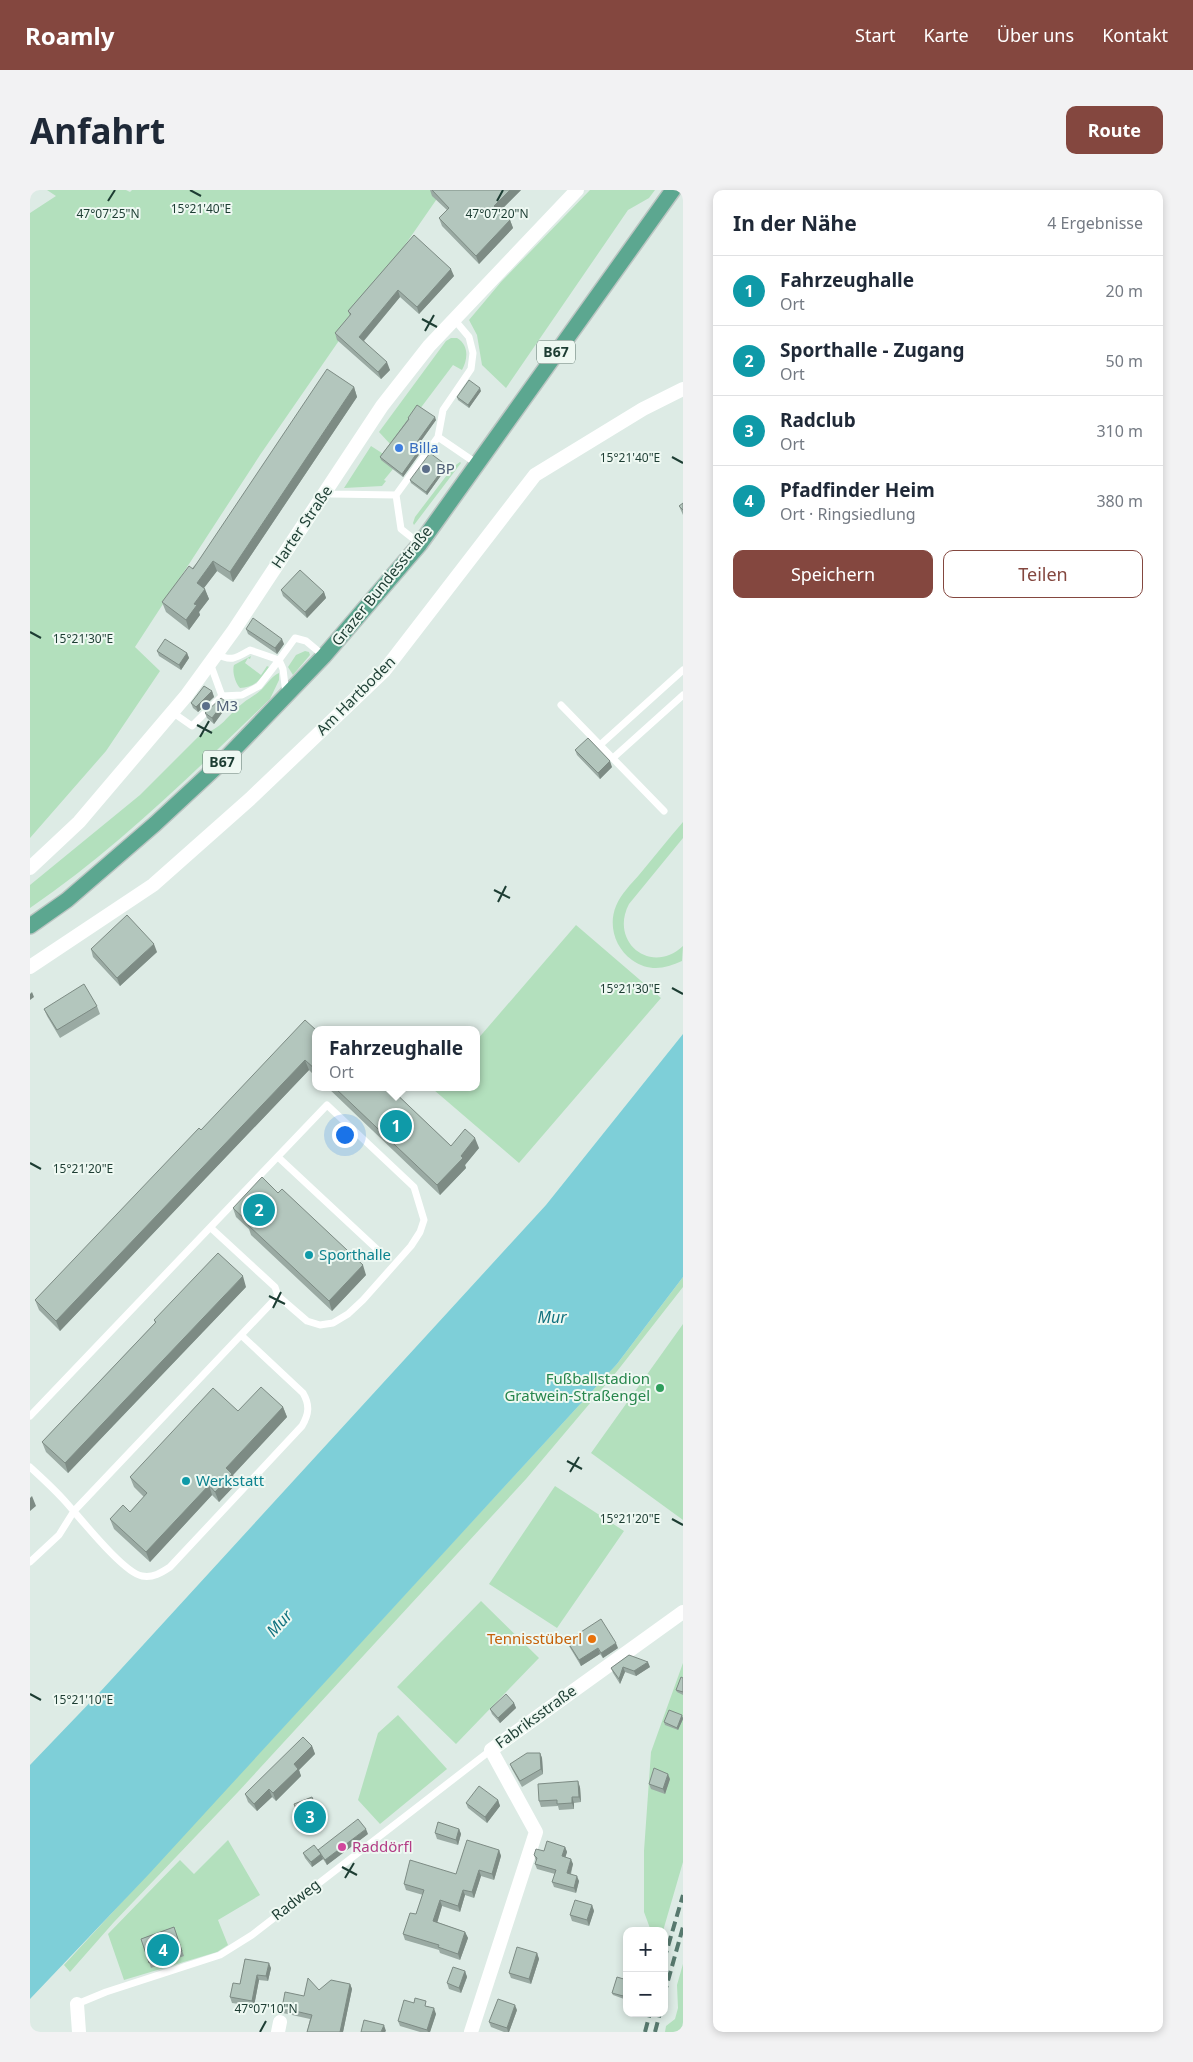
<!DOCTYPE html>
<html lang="de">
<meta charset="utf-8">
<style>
:root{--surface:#fff;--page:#f2f2f3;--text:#1f2937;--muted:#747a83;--line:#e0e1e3;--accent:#84473f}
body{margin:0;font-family:"Noto Sans",sans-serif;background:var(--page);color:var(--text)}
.controls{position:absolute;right:15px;bottom:15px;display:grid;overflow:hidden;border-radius:10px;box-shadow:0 2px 8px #0003}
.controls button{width:45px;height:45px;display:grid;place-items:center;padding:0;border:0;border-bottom:1px solid var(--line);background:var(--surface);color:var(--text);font:25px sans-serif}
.you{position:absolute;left:314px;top:944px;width:18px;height:18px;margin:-12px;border:4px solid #fff;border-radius:50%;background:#1a73e8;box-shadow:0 0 0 8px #1a73e833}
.badge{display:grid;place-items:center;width:32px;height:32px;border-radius:50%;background:var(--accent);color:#fff;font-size:16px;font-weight:700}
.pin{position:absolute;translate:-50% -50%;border:2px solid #fff;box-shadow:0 1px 5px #0006}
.popup{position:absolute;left:282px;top:836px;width:168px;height:65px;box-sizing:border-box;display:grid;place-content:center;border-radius:10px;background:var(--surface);filter:drop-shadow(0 1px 4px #0005);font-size:16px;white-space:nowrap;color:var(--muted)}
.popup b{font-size:19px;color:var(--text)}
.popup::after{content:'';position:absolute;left:50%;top:100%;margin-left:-10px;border:10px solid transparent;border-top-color:var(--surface)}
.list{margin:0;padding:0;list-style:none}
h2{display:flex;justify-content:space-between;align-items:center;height:65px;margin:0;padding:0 20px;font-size:21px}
h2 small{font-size:16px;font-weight:400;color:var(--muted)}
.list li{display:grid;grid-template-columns:32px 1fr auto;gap:15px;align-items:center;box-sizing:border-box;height:70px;padding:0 20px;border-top:1px solid var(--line)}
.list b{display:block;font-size:19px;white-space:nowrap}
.list p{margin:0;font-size:16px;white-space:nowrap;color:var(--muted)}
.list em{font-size:16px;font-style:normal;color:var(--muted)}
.actions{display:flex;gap:10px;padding:15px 20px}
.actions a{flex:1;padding:11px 0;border:1px solid var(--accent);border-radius:10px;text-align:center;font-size:18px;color:var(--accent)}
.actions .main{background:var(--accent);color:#fff}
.map{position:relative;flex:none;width:653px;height:1842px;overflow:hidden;border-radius:10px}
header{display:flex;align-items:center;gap:30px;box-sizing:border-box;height:70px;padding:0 25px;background:var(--accent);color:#fff}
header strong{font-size:24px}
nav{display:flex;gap:28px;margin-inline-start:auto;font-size:18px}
.intro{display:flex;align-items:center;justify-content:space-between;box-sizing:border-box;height:120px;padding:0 30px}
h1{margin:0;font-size:35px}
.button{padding:12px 22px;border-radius:10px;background:var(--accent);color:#fff;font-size:18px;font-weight:700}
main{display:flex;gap:30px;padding:0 30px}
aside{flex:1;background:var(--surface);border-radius:10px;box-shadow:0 2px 8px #0003}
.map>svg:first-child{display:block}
</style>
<header>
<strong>Roamly</strong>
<nav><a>Start</a><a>Karte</a><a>Über uns</a><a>Kontakt</a></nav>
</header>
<div class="intro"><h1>Anfahrt</h1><a class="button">Route</a></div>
<main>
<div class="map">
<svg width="653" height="1842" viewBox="0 0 653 1842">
<rect width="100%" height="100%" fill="#ddebe5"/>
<!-- green -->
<path fill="#b3e0bd" d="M17 0H96L100 2 102 0H413L230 265 105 457 130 481 76 561 0 648V23L26 6Z
M560 0H625L619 8 598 20 476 198 452 175 447 145 439 130 471 92Z
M421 148H427C439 155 438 169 432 180L423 175 362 256 349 242 416 151Z
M341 256 355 265 363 279 354 290 356 291 352 296 314 298Z
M430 272 431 273 384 335 383 333 385 327 423 277Z
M275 461 279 462 280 465 263 485 258 477 266 465Z
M221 466 220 469 218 468 215 473 231 485 237 476 239 477C233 488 224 498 210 498 205 493 202 481 204 475Z
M249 483V490L240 509C164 582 88 658 0 718V695L110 605 172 543C191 541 198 524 213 513 219 508 226 505 232 499 237 494 242 486 249 483Z
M653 632V648L599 714C579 752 621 786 653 756L652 771C635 779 619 782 602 770 585 758 578 735 586 716 591 704 601 694 609 685 624 667 638 649 653 632Z
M546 735 631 808 489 973 404 900 407 897H446V851Z
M653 1087V1097L588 1180 496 1289 208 1602 84 1732 40 1782 34 1775 587 1174Z
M653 1134V1330L561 1263Z
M525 1296 594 1341 527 1438 459 1394Z
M451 1411 509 1468 426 1554 367 1497Z
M653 1473V1672L633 1741H621L614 1722V1661L621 1562Z
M368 1525 417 1579 350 1634 328 1610 348 1543Z
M198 1650 230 1705 188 1730 198 1755 187 1762 94 1790 78 1744 150 1670 164 1684Z
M653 1774V1842H635L636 1836 645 1829 648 1818 647 1795Z"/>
<!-- water -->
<path fill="#7ecfd8" d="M653 844V1087L587 1174 119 1684 0 1809V1575L70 1502 516 1015Z"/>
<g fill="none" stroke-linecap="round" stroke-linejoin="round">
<!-- primary casing -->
<g stroke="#bbc5c2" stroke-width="18">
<path id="primary" d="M0 736 37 710 125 634 195 569 294 466 390 354 643 0"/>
</g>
<!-- lane -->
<path stroke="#fff" stroke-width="7" d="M408 247 446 273
M296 301 302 304 366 305 371 339 390 354
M366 305 408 247 413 220 441 179 443 163 439 147 423 128
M187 464C201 472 206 468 220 460L249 470 229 496 212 505 192 506
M256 504 253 479 249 470 265 448 276 451 294 466
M531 515 634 621
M142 522 162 536 192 506 180 473
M570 555 653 480
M583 568 653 505
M248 967 351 1063
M0 1226 297 915 384 997 394 1030 390 1042 381 1056 333 1110 318 1124 303 1133 290 1135 277 1131 248 1106
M0 1277C11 1287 23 1298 33 1309 48 1325 93 1383 112 1386 123 1388 131 1383 140 1377L272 1236C279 1224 280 1215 273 1203L211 1145
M0 1372 29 1345 44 1321 248 1106 245 1097 181 1038
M47 1814 76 1802 190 1765 222 1745 461 1560"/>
<!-- street -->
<path stroke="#fff" stroke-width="14" d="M0 678 49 632 156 506 204 440 352 216 399 156 547 0
M0 777 123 695 220 609 354 481 505 285 613 219 653 199
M47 1814 49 1842
M248 1842 250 1832
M441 1842 506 1642 461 1560 653 1422"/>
<!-- primary -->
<use href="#primary" stroke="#5ca790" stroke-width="15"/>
<!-- rail -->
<path stroke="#57796e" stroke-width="4" stroke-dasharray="10 5" stroke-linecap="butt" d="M634 1770 653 1705
M634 1805 653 1737
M615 1842 620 1823
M625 1842 630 1823"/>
</g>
<!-- wall -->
<path fill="#9aaaa3" d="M400 0H491L470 21 480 30 483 38 449 74 412 36 409 28 417 20 402 6Z
M384 45 424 86 389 124 370 107 334 151 360 180 351 189 307 150 305 143 320 126 318 121Z
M324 197 327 207 203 392 187 381 174 398 179 409 169 422 170 425 159 440 136 422 132 412Z
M451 201 439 218 428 210 427 207Z
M378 228 406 230 389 254 393 259 373 287 351 270 350 267 378 229Z
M417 277 397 305 381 293 380 290Z
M653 313V325L649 316Z
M251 400 294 402 296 408 277 428 253 406Z
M216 439 254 454 247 464 218 444Z
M127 461 157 463 159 468 151 480 129 466Z
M182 501 184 507 168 522 163 518 161 513Z
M195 511 197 516 184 534 177 528 175 523Z
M545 560 582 577 570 589 547 565Z
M61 759 127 762 90 796 63 767Z
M67 816 70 824 30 848 17 826 14 819Z
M286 840V887L279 880 30 1141 9 1120 5 1110 171 940Z
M297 897H359L421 956 449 958 435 975 436 978 410 1005Z
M203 1018 336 1085 302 1121 221 1045 219 1039 206 1027Z
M216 1097 38 1283 16 1262 12 1252 125 1133 124 1130Z
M253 1217 257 1227 203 1285 206 1294 189 1312 182 1305 120 1372 84 1339 80 1329 100 1322 114 1307 104 1297 100 1287 208 1221Z
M537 1451 588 1458 573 1468 570 1464 551 1476 539 1456Z
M599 1465 620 1477 606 1486 595 1482 590 1494 583 1483 581 1478Z
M653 1488V1505L647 1502 646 1500Z
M484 1513 486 1518 470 1533 462 1524 460 1519Z
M653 1527V1529L648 1540 635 1535 634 1532Z
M282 1556 285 1564 269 1580 271 1586 246 1611 242 1607 227 1621 218 1612 215 1604Z
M510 1563 512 1568 513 1584 492 1597 482 1579 480 1574Z
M640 1589 635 1604 621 1599 619 1594Z
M550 1597 551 1612 544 1613V1619L529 1620 528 1616 511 1617 509 1611Z
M282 1607 293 1635 275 1642 264 1614Z
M468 1610 470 1616 457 1633 438 1618 436 1613Z
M429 1639 431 1644 428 1655 407 1649 405 1643Z
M338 1644 297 1675 293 1669 282 1677 275 1668 273 1663 289 1661Z
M535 1657 537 1662 535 1667 543 1674 541 1684 549 1691 546 1703 524 1697 522 1692 525 1684 507 1679 505 1674 506 1671 504 1665Z
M469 1660 471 1666 464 1690 451 1686 444 1708 435 1705 430 1722 412 1716 407 1732 435 1742 438 1748 430 1770 410 1763 409 1760 375 1750 373 1744 386 1724 393 1705 376 1700 374 1694 426 1684Z
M562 1715 564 1721 559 1736 542 1731 540 1725Z
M144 1737 154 1766 121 1778 111 1749Z
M507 1763 509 1769 501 1794 481 1788 479 1783Z
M215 1769 241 1778 238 1791 229 1790 224 1816 202 1813 200 1807 210 1794Z
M435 1781 437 1787 431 1803 419 1799 417 1793Z
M587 1787 594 1809 583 1805 582 1803Z
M320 1794 322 1799 313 1842H277L280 1829 253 1823 252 1818 274 1806 289 1800Z
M398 1816 406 1824 400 1842H390L370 1836 368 1831Z
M487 1820 479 1842H474L461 1837 459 1832Z"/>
<!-- shaded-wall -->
<path fill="#7d8b84" d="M480 0H491L467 24 464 16Z
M480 30 483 38 449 74 446 66Z
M421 79 424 86 389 124 387 117Z
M368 100 370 107 331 154 329 147Z
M357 172 360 180 351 189 348 182Z
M324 197 327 207 203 392 200 382Z
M450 198 451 201 439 218 438 215Z
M405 227 406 230 388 255 387 252Z
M392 256 393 259 373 287 372 284Z
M416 275 417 277 397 305 396 302Z
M183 371 187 381 170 403 167 393Z
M175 399 179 409 169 422 170 425 159 440 156 430 164 414Z
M294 402 296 408 277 428 275 422Z
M252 449 254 454 247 464 245 458Z
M157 463 159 468 151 480 149 475Z
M182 501 184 507 168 522 166 517Z
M195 511 197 516 184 534 182 528Z
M580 571 582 577 570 589 568 583Z
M124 754 127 762 90 796 87 788Z
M2 802 4 807 0 810V804Z
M275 870 279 880 30 1141 26 1131Z
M445 948 449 958 435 975 436 978 410 1005 407 995Z
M333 1075 336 1085 302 1121 299 1111Z
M213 1086 216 1097 38 1283 35 1273Z
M253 1217 257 1227 203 1285 206 1294 189 1312 185 1302 196 1278Z
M179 1295 182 1305 120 1372 116 1362Z
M2 1306 6 1316 0 1321V1308Z
M586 1453 588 1458 573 1468 571 1463Z
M568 1458 570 1464 551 1476 549 1470Z
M618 1472 620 1477 606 1486 604 1481Z
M593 1477 595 1482 590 1494 589 1489Z
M484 1513 486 1518 470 1533 468 1528Z
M652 1525 653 1529 648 1540 647 1538Z
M282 1556 285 1564 269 1580 271 1586 246 1611 243 1603 264 1574Z
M510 1563 512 1568 513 1584 511 1579Z
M638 1584 640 1589 635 1604 633 1599Z
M548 1591 550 1597 551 1612 549 1607Z
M239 1599 242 1607 227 1621 224 1614Z
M542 1607 544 1613V1619L542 1613Z
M468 1610 470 1616 457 1633 455 1627Z
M336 1639 338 1644 297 1675 295 1670Z
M429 1639 431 1644 428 1655 426 1650Z
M535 1657 537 1662 534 1672 532 1666Z
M469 1660 471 1666 464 1690 462 1684Z
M291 1664 293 1669 282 1677 281 1672Z
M541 1669 543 1674 539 1688 537 1683Z
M449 1680 451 1686 444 1708 442 1702Z
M547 1686 549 1691 546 1703 544 1698Z
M433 1700 435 1705 430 1722 428 1716Z
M410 1710 412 1716 406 1737 403 1731Z
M562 1715 564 1721 559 1736 557 1730Z
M435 1742 438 1748 430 1770 428 1764Z
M507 1763 509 1769 501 1794 499 1789Z
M239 1773 241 1778 238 1791 236 1786Z
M435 1781 437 1787 431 1803 429 1798Z
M227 1785 229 1790 224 1816 222 1811Z
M320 1794 322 1799 313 1842H310Z
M597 1795V1801L594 1809 593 1806Z
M485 1815 487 1820 479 1842H478L477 1838Z
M404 1818 406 1824 400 1842H398L397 1840Z
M354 1835 356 1841 355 1842H351Z"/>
<!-- building -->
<path fill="#b3c6bd" stroke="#7d8b84" d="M402 0H480L464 16 480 30 446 66 409 28 419 18Z
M384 45 421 79 387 117 368 100 329 147 357 172 348 182 305 143 321 124 318 121Z
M297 179 324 197 200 382 183 371 167 393 175 399 164 414 167 415 156 430 132 412 159 376 163 379Z
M439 190 450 198 438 215 427 207Z
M387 215 405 227 387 252 392 256 372 284 350 267 379 229 378 228Z
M400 263 416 275 396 302 380 290Z
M653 313V320L649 316Z
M270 380 294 402 275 422 251 400Z
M223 428 252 449 245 458 216 439Z
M135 449 157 463 149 475 127 461Z
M174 496 182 501 166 517 161 513Z
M191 508 195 511 182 528 175 523Z
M558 548 580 571 568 583 545 560Z
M97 725 124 754 87 788 61 759Z
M54 794 67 816 27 840 14 819Z
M275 830 286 840V880L275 870 26 1131 5 1110 169 938 171 940Z
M304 897H359L421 956 435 939 445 948 431 966 433 968 407 995Z
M232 987 248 1003 252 999 333 1075 299 1111 218 1035 219 1033 203 1018Z
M188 1063 213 1086 35 1273 12 1252 126 1132 124 1130Z
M231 1197 253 1217 196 1278 202 1284 185 1302 179 1295 116 1362 80 1329 93 1315 100 1322 117 1303 100 1287 183 1198 208 1221Z
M571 1429 586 1453 571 1463 568 1458 549 1470 537 1451Z
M599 1465 618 1472 604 1481 593 1477 589 1489 581 1478Z
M651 1487 653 1488V1502L646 1500Z
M476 1504 484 1513 468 1528 460 1519Z
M639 1520 652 1525 647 1538 634 1532Z
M273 1547 282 1556 264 1574 268 1579 243 1603 239 1599 224 1614 215 1604Z
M497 1563H510L511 1579 490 1591 480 1574Z
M624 1578 638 1584 633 1599 619 1594Z
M548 1591 549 1607H542V1613L527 1614V1610L509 1611 508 1594Z
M449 1596 468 1610 455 1627 436 1613Z
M282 1607 291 1629 273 1636 264 1614Z
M328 1629 336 1639 295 1670 288 1660Z
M408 1632 429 1639 426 1650 405 1643Z
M437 1650 469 1660 462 1684 449 1680 442 1702 433 1700 428 1716 410 1710 403 1731 435 1742 428 1764 408 1757 409 1755 373 1744 380 1723 386 1724 394 1700 374 1694 380 1670 426 1684Z
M517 1651 535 1657 532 1666 541 1669 537 1683 547 1686 544 1698 522 1692 526 1680 505 1674 507 1668 504 1665 506 1659 514 1661Z
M284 1655 291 1664 281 1672 273 1663Z
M545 1710 562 1715 557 1730 540 1725Z
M144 1737 152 1761 119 1773 111 1749Z
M487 1757 507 1763 499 1789 479 1783Z
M215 1769 239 1773 236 1786 227 1785 222 1811 200 1807 203 1793 210 1794Z
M423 1777 435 1781 429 1798 417 1793Z
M587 1787 597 1790V1795L593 1806 582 1803Z
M278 1788 289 1800 301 1790 320 1794 310 1842H277L282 1825 252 1818 255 1802 274 1806Z
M385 1808 396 1811 395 1816 404 1818 397 1840 368 1831 374 1810 384 1813Z
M468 1809 485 1815 477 1838 459 1832Z
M334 1830 354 1835 351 1842H331Z"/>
<!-- ticks -->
<path fill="none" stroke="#1d3d33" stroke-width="2" d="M160 0 171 6M78 11 85 0M467 11 473 0M392 129 407 137M395 141 404 125M642 267 653 273M0 442 11 448M167 535 182 543M170 547 179 531M464 700 480 708M468 712 476 696M642 798 653 804M0 973 11 979M239 1106 255 1114M243 1118 251 1102M537 1271 552 1279M540 1282 549 1267M642 1329 653 1335M0 1504 11 1510M312 1677 327 1685M315 1688 324 1673M230 1842 236 1831"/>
<!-- markers -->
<circle fill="#3f7fe0" stroke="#eef8f2" stroke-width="2" cx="369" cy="258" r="5"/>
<g fill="#5c6f8a" stroke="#eef8f2" stroke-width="2">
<circle cx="396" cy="279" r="5"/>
<circle cx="176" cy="516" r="5"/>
</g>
<g fill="#0f9aa8" stroke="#eef8f2" stroke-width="2">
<circle cx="279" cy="1065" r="5"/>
<circle cx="156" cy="1291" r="5"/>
</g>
<circle fill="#2e9e5b" stroke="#eef8f2" stroke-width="2" cx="630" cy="1198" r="5"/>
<circle fill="#e8710a" stroke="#eef8f2" stroke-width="2" cx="562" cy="1449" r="5"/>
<circle fill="#d1479c" stroke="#eef8f2" stroke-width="2" cx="312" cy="1657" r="5"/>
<g text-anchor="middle" stroke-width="4" stroke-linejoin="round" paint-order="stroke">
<!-- shield labels -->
<g fill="#eef8f2" stroke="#5c756c" stroke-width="1">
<rect x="507" y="150.5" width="38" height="23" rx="4"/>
<rect x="173" y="560.5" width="38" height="23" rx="4"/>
</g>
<g font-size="14" font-weight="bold" fill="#1d3d33">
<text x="526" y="167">B67</text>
<text x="192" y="577">B67</text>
</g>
<!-- shop labels -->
<g font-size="15" fill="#366cbe" stroke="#eef8f2" text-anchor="start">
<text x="379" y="263">Billa</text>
</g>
<!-- service labels -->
<g font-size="15" fill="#4e5e75" stroke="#eef8f2" text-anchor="start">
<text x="406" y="284">BP</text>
<text x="186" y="521">M3</text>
</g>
<!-- street labels -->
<g font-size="15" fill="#1d3d33" stroke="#eef8f2">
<text transform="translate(272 337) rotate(-56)" y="5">Harter Straße</text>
<text transform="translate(352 396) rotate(-51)" y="5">Grazer Bundesstraße</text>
<text transform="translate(326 506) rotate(-45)" y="5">Am Hartboden</text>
<text transform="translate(506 1527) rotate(-36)" y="5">Fabriksstraße</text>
<text transform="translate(266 1710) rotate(-38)" y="5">Radweg</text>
</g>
<!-- culture labels -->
<g font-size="15" fill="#0d838f" stroke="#eef8f2" text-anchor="start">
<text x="289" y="1070">Sporthalle</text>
<text x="166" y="1296">Werkstatt</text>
</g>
<!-- leisure labels -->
<g font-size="15" fill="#27864d" stroke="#eef8f2" text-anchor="end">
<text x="620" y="1194">Fußballstadion<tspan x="620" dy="17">Gratwein-Straßengel</tspan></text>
</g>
<!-- food labels -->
<g font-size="15" fill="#c56008" stroke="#eef8f2" text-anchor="end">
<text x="552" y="1454">Tennisstüberl</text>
</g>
<!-- hotel labels -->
<g font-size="15" fill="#b23c85" stroke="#eef8f2" text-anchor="start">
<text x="322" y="1662">Raddörfl</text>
</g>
<!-- water labels -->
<g font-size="16" font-style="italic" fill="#11727f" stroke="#eef8f2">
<text x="522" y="1133">Mur</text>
<text transform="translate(249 1433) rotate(-48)" y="6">Mur</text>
</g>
</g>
<g font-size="12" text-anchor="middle" fill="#1d3d33" stroke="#eef8f2" stroke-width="4" stroke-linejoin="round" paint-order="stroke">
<text x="171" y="23">15°21'40"E</text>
<text x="467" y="28">47°07'20"N</text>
<text x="78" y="28">47°07'25"N</text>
<text x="600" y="272">15°21'40"E</text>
<text x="53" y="453">15°21'30"E</text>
<text x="600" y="803">15°21'30"E</text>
<text x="53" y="983">15°21'20"E</text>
<text x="600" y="1333">15°21'20"E</text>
<text x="53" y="1514">15°21'10"E</text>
<text x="236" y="1823">47°07'10"N</text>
</g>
</svg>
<div class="controls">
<button>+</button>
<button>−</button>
</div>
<div class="you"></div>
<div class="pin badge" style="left:366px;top:936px;background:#0f9aa8">1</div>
<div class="popup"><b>Fahrzeughalle</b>Ort</div>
<div class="pin badge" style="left:229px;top:1020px;background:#0f9aa8">2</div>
<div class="pin badge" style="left:280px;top:1627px;background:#0f9aa8">3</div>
<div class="pin badge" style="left:133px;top:1760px;background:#0f9aa8">4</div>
</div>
<aside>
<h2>In der Nähe<small>4 Ergebnisse</small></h2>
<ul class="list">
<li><span class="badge" style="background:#0f9aa8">1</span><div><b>Fahrzeughalle</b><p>Ort</p></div><em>20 m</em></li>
<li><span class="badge" style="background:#0f9aa8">2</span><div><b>Sporthalle - Zugang</b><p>Ort</p></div><em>50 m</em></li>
<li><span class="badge" style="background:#0f9aa8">3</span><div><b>Radclub</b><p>Ort</p></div><em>310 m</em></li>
<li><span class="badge" style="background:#0f9aa8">4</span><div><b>Pfadfinder Heim</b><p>Ort · Ringsiedlung</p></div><em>380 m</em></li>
</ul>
<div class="actions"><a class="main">Speichern</a><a>Teilen</a></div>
</aside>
</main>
